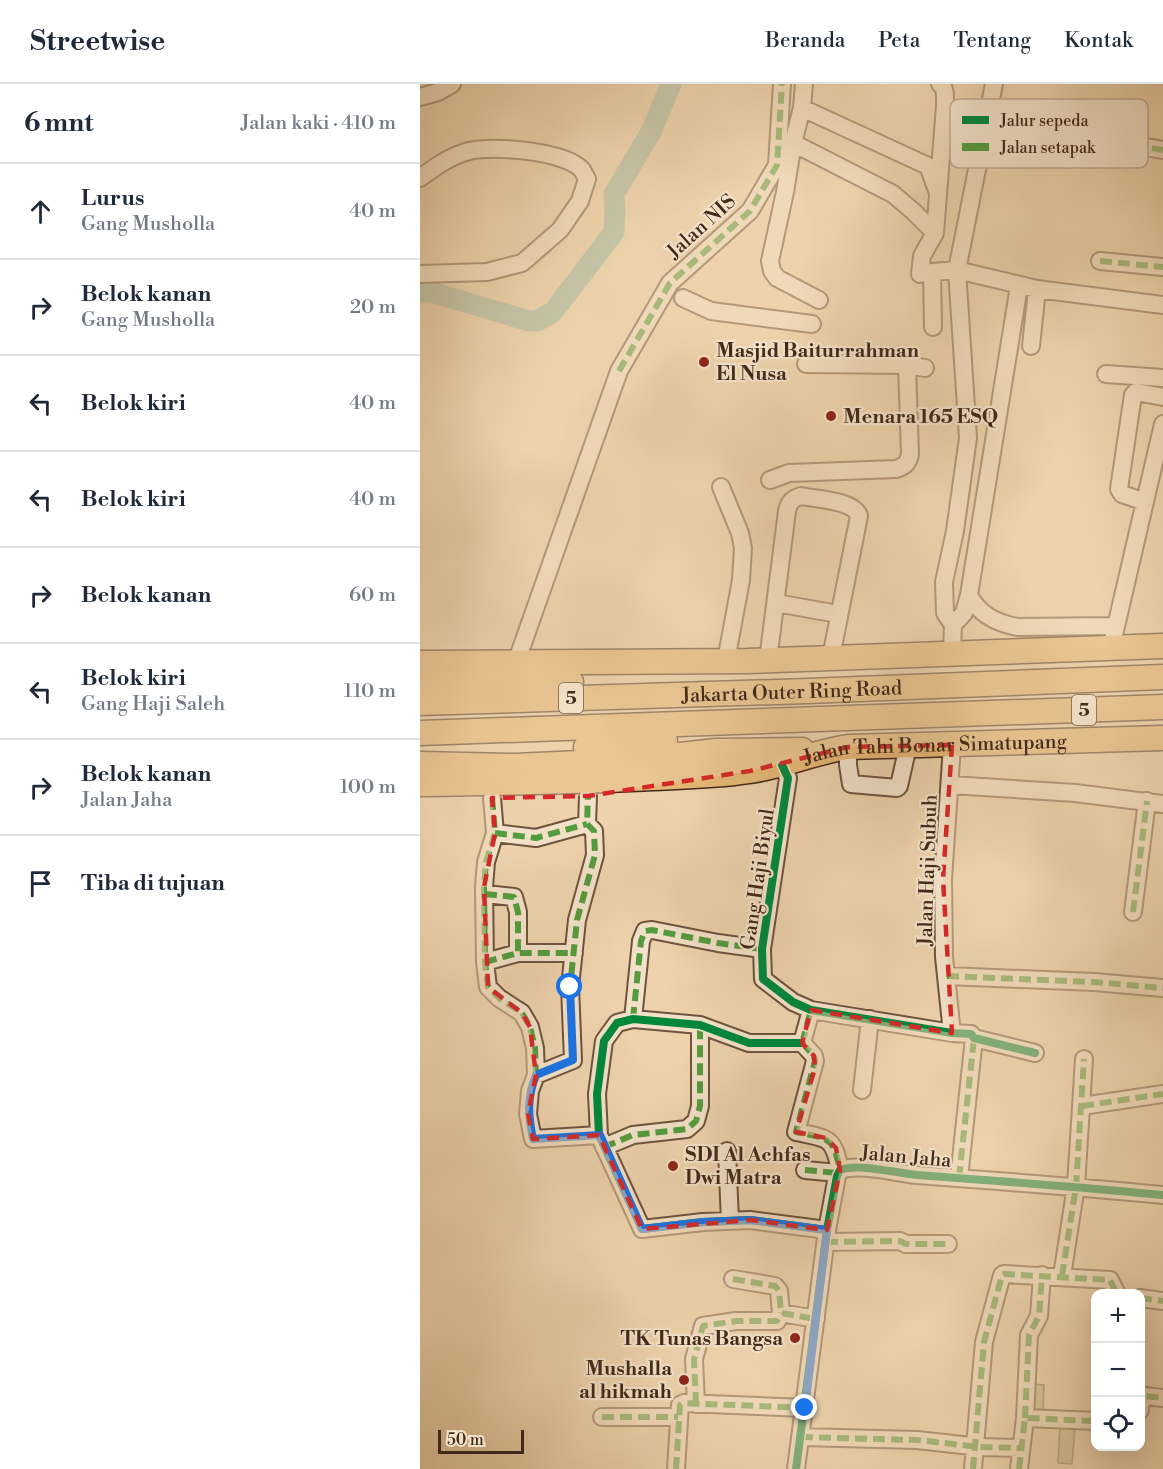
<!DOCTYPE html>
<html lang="id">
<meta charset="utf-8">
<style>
:root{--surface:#fff;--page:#f2f2f3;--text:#1f2937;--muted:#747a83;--line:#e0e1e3}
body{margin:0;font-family:"Libre Bodoni",serif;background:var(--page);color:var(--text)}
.controls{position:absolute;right:18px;bottom:18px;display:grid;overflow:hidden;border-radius:12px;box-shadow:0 6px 24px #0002}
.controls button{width:54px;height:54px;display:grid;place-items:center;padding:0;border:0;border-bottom:2px solid var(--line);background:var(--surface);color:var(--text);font:30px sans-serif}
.scale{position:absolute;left:18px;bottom:15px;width:86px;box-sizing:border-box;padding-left:6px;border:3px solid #43291a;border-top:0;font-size:16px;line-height:21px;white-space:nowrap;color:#43291a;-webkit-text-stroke:4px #f3e2c9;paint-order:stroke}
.stop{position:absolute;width:18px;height:18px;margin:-14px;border:4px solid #1a73e8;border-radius:50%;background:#fff}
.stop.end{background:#1a73e8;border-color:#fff;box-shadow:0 2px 6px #0008}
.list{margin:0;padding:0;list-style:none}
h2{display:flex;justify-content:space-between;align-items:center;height:78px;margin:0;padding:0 24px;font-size:26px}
h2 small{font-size:20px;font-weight:400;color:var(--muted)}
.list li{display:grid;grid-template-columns:39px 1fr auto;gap:18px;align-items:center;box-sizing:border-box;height:96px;padding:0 24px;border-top:2px solid var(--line)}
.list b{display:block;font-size:22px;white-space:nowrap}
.list p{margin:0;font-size:20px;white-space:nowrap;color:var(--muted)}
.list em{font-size:20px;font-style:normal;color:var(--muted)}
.icon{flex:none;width:33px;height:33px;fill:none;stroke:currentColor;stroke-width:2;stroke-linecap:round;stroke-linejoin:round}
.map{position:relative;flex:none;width:743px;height:1385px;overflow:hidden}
header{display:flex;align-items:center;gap:36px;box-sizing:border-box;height:84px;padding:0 30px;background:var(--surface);border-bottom:2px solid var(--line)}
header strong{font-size:28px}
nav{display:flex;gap:33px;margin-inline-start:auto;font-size:21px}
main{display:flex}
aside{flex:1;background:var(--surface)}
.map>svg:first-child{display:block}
</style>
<header>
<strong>Streetwise</strong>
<nav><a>Beranda</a><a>Peta</a><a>Tentang</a><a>Kontak</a></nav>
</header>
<main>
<aside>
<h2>6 mnt<small>Jalan kaki · 410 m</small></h2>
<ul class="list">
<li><svg class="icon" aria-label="ahead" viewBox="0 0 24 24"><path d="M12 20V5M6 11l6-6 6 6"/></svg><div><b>Lurus</b><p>Gang Musholla</p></div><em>40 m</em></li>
<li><svg class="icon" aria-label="right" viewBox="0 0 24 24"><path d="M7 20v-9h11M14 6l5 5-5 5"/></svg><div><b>Belok kanan</b><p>Gang Musholla</p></div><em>20 m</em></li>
<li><svg class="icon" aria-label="left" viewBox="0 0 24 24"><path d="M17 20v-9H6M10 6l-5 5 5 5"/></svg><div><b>Belok kiri</b></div><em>40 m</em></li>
<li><svg class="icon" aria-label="left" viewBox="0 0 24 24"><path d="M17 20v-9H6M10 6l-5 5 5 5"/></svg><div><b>Belok kiri</b></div><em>40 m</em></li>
<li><svg class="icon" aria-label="right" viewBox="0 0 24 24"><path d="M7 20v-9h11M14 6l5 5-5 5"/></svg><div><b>Belok kanan</b></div><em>60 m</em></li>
<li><svg class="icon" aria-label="left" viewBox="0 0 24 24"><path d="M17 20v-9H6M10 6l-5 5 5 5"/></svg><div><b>Belok kiri</b><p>Gang Haji Saleh</p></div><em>110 m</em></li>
<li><svg class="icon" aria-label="right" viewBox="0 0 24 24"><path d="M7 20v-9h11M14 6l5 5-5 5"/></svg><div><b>Belok kanan</b><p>Jalan Jaha</p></div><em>100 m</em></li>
<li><svg class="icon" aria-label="arrive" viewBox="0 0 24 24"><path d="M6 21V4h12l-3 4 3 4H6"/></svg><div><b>Tiba di tujuan</b></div></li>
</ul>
</aside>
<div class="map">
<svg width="743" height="1385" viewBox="0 0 743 1385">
<rect width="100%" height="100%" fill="#edd2ac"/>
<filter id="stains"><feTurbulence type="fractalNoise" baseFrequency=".00333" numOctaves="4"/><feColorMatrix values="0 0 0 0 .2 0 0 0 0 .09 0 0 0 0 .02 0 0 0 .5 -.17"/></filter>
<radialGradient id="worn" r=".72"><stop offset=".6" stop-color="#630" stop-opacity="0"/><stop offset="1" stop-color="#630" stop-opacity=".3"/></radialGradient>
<!-- garden -->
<path fill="#bdba86" stroke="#807250" stroke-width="1.5" d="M614 1300 624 1301 623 1326 613 1325Z
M640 1342 655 1343 652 1380 638 1379Z"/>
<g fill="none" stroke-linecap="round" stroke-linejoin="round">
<!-- river -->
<path stroke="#9ab8a5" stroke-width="21" d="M0 208 8 207 109 237H117L133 228 194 148 195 127 194 110 231 48 251 0"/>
<!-- minor casing -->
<g stroke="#6e533e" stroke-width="20">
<path id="minor" d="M574 0 537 186 617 205 743 221
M0 13 18 8 32 0
M382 24 384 0
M643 49 743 66
M373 59 365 108 350 177 352 187 357 194 399 216
M0 94C15 83 30 72 49 67 73 61 146 67 162 86 164 89 165 92 167 95L160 117 140 146 102 179 67 188 0 190
M515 149 525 22V10L523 2 520 0
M680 177 743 183
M500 190 502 172 515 149 494 128 473 110 373 59 382 24 508 82 518 109
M263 214 291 227 392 240
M513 243 512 188 537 186 548 354 535 447 524 498 525 529 533 541 532 569
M611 262 617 205
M386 280 487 281 505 284
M686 290 743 294
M350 396 369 389 476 385C485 382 488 380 490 370L487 281
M301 403 320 449 323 464 321 496 308 566V577
M725 418 702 410 699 405 713 311 716 308 743 313
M549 511C559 531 577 539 597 543L696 542
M356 519 418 530
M533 541 544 529 549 511 599 202
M691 564 743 340
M348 576 367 427C369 419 371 415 381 412 395 415 434 416 439 432L411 573
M96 579 199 287 250 199 330 127 357 81 362 0
M428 663V681L431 700 477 704 479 702 488 662
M362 681 368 694 342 865 343 895 373 918 391 926 532 949 551 950 554 954 615 969
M531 701 655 709 743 720
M72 714 75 749 66 778 64 803 65 878 68 903 79 914 102 929 110 943 115 964 116 991 110 1007 108 1030 113 1055 179 1051
M75 749 116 754 167 740
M65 810 94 813 98 828V869
M713 828 727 717
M65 878 98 869H154
M527 892 674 898 743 904
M213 935 221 857 225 847 232 846 298 859 342 865
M532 949 524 873 523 795 532 661
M382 959H329L280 941 213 935 197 939 184 957 177 1010 179 1051 222 1145 283 1138 330 1136 407 1146
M382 959 394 972 395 977 376 1048C409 1055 413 1052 420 1086
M382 959 391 926
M116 991 153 976 150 903 157 836 175 771 174 747 167 740 168 712
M442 1006 450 935
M662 1022 743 1010
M184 1063 213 1051 267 1045 276 1037 280 1022V941
M307 1067 310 1137
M385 1086 418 1089
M539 1094 554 954
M406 1158 480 1157 486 1160H528
M642 1192 656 1102 664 975
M313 1195 355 1202 359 1207 361 1229 396 1235
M720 1214 743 1217
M276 1320 274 1275 283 1242 316 1237H357L361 1229
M720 1326 721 1314 725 1312 743 1314
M182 1333H258
M605 1334 609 1251 619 1232 622 1191
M381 1353 497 1356 560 1363 601 1364
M256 1385 260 1321 264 1319 385 1324
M376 1385 407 1146 417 1092 420 1086C439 1079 476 1089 497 1091 579 1097 661 1103 743 1111
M553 1385 564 1258 582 1191 584 1190 690 1196 697 1210
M599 1385 605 1334 676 1337"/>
</g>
<!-- highway casing -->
<g stroke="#43291a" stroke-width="27">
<g id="highway">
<path d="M0 579 327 577 743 562"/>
<path d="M0 600 151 598"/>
<path id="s1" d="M0 619 388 607 743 593"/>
<path d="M0 649 743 623"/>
<path d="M166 663 245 657"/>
<path d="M0 680 95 682 205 677 296 667 382 666"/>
<path id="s2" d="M0 700C70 699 141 698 211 695 251 693 291 693 330 687 364 682 394 668 428 663L743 654"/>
</g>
</g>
<!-- minor -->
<use href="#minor" stroke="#f3e2c9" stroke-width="16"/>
<!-- highway -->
<use href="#highway" stroke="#e6b976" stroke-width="24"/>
<!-- quiet -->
<path stroke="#549c3e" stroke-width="6" stroke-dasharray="12 6" stroke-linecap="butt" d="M643 49 743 66
M680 177 743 183
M199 287 250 199 330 127 357 81 362 0
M72 714 75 749 66 778 64 803 65 878 68 903 79 914 102 929 110 943 115 964 116 991 110 1007 108 1030 113 1055 179 1051
M75 749 116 754 167 740
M65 810 94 813 98 828V869
M713 828 727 717
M65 878 98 869H154
M527 892 674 898 743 904
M213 935 221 857 225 847 232 846 298 859 342 865
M382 959 391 926 387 924
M382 959 394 972 395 977 376 1048C409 1055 413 1052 420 1086
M116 991 153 976 150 903 157 836 175 771 174 747 167 740 168 712
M662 1022 743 1010
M184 1063 213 1051 267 1045 276 1037 280 1022V941
M385 1086 418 1089
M539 1094 554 954
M406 1158 480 1157 486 1160H528
M642 1192 656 1102 664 975
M313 1195 355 1202 359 1207 361 1229 396 1235
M720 1214 743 1217
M276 1320 274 1275 283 1242 316 1237H357L361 1229
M720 1326 721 1314 725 1312 743 1314
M182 1333H258
M605 1334 609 1251 619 1232 622 1191
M381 1353 497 1356 560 1363 601 1364
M256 1385 260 1321 264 1319 385 1324
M553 1385 564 1258 582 1191 584 1190 690 1196 697 1210
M599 1385 605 1334 676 1337"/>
<!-- cycleway casing -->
<g stroke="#f3e2c9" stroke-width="11">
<path id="cycleway" d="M362 681 368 694 342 865 343 895 373 918 391 926 532 949 551 950 554 954 615 969
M382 959H329L280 941 213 935 197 939 184 957 177 1010 179 1051 222 1145 283 1138 330 1136 407 1146
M376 1385 407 1146 417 1092 420 1086C439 1079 476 1089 497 1091 579 1097 661 1103 743 1111"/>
</g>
<!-- cycleway -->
<use href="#cycleway" stroke="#00873e" stroke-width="8"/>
</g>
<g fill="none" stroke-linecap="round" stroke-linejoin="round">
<!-- route -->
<path stroke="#1a73e8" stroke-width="8" d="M150 903 153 976 116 991C107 1013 108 1031 113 1055L180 1051 222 1145 283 1138 330 1136 407 1146 385 1324"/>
</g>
<!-- marked area -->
<path d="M0 0H743V1385H0ZM532 661 523 795 532 949 391 926 382 959 394 972 395 984 376 1048 406 1054 416 1064 420 1086 407 1146 330 1136 222 1145 179 1051 113 1055 108 1030 116 991 110 943 102 929 68 903 64 803 75 749 72 714 168 712 330 687 428 663Z" fill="#edd2ac" fill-opacity=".55" fill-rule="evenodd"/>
<path fill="none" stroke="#d62828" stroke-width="4.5" stroke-dasharray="12 8" stroke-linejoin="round" d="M532 661 523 795 532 949 391 926 382 959 394 972 395 984 376 1048 406 1054 416 1064 420 1086 407 1146 330 1136 222 1145 179 1051 113 1055 108 1030 116 991 110 943 102 929 68 903 64 803 75 749 72 714 168 712 330 687 428 663Z"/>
<!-- markers -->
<g fill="#8f2418" stroke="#f3e2c9" stroke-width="2">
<circle cx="284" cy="278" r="6"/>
<circle cx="411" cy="332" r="6"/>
<circle cx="253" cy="1082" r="6"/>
<circle cx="375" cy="1254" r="6"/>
<circle cx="264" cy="1296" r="6"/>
</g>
<g text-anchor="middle" stroke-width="4.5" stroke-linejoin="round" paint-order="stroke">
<!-- shield labels -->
<g fill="#f3e2c9" stroke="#78604e" stroke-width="1.5">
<rect x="139" y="599" width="24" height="30" rx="4.5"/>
<rect x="652" y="611" width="24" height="30" rx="4.5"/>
</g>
<g font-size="18" font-weight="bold" fill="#43291a">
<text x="151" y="620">5</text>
<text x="664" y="632">5</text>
</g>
<!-- street labels -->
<g font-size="20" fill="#43291a" stroke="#f3e2c9">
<text transform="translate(281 142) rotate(-42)" y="7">Jalan NIS</text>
<text dy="7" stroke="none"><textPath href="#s1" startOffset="372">Jakarta Outer Ring Road</textPath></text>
<text dy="7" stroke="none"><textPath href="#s2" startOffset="518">Jalan Tahi Bonar Simatupang</textPath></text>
<text transform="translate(507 786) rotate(-88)" y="7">Jalan Haji Subuh</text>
<text transform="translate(337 795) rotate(-82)" y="7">Gang Haji Biyul</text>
<text transform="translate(486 1072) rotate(5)" y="7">Jalan Jaha</text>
</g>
<!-- poi labels -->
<g font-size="20" font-weight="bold" fill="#43291a" stroke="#f3e2c9" text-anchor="start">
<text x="296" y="273">Masjid Baiturrahman<tspan x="296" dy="23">El Nusa</tspan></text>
<text x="423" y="339">Menara 165 ESQ</text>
<text x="265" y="1077">SDI Al Achfas<tspan x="265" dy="23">Dwi Matra</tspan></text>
<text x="363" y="1261" text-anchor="end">TK Tunas Bangsa</text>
<text x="252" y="1291" text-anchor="end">Mushalla<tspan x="252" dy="23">al hikmah</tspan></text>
</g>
</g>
<!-- legend -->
<rect x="530" y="15" width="198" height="69" rx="9" fill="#f3e2c9" stroke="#beaa94" stroke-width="1.5"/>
<rect x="542" y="32" width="27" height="8" fill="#00873e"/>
<rect x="542" y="59" width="27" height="8" fill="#549c3e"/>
<g font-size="16" fill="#43291a">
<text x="580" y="42">Jalur sepeda</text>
<text x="580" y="69">Jalan setapak</text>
</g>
<rect width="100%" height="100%" filter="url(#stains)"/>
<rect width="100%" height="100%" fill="url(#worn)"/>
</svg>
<div class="controls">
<button>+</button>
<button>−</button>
<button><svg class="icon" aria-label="locate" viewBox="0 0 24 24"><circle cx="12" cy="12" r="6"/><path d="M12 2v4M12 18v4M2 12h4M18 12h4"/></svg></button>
</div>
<div class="scale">50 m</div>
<div class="stop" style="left:150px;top:903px"></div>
<div class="stop end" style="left:385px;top:1324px"></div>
</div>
</main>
